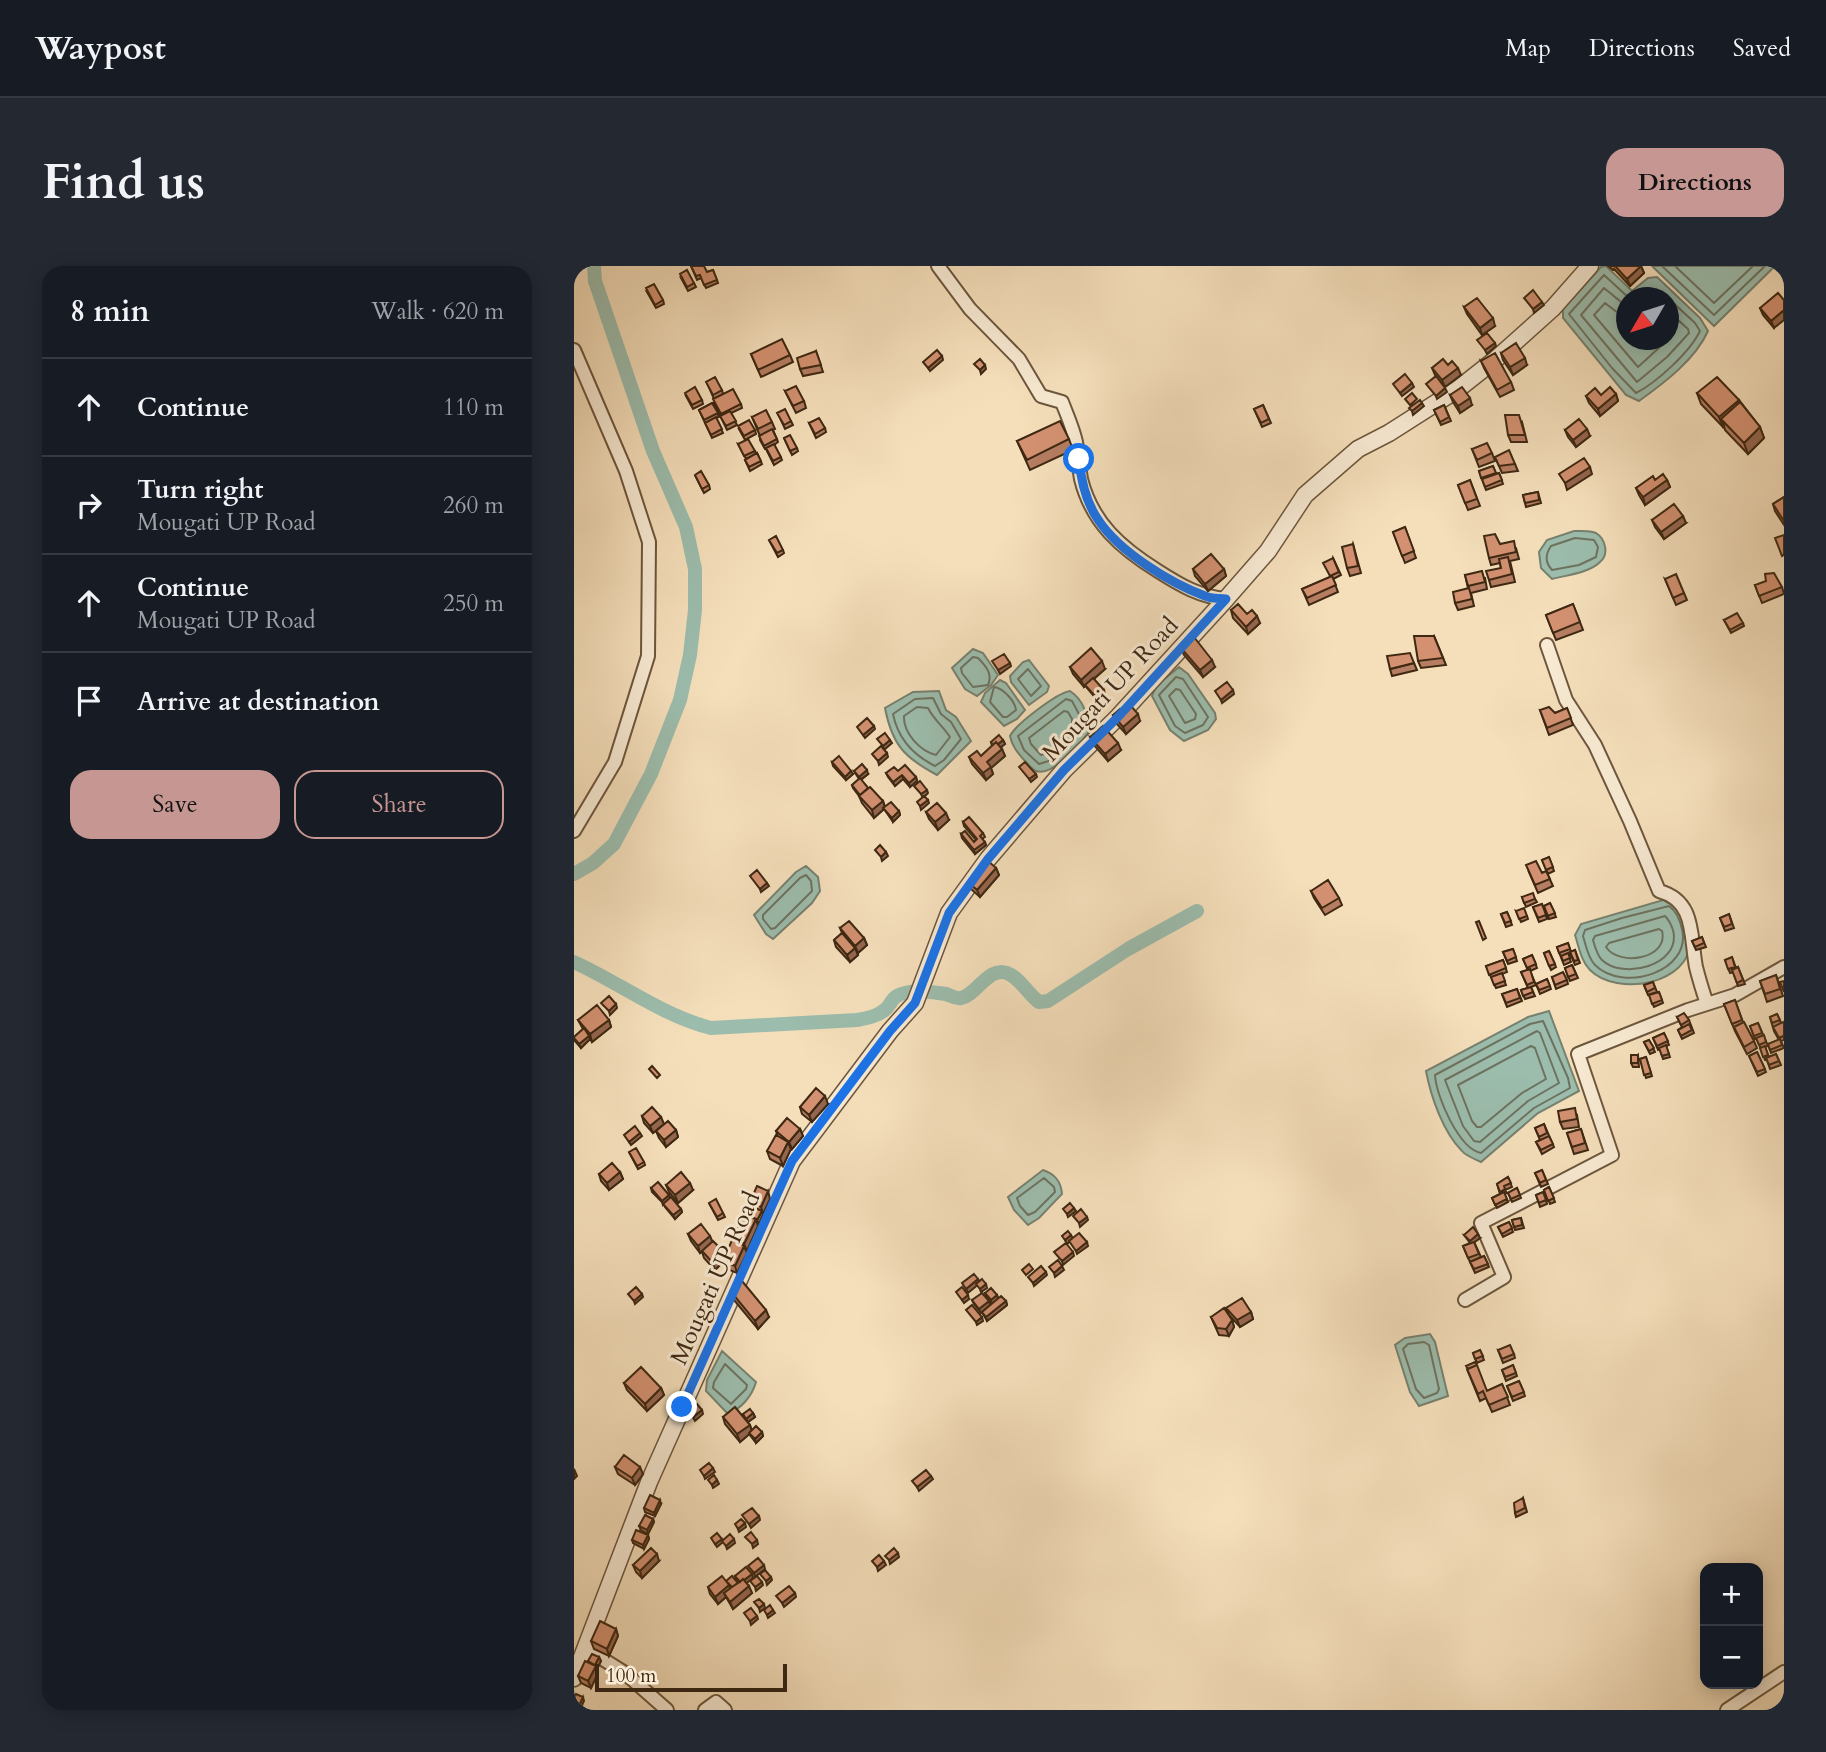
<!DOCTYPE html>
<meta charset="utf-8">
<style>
:root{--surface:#171b24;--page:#242831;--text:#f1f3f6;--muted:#9ea1a6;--line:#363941;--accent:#c59692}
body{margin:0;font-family:Cardo,serif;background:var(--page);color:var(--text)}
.controls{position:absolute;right:21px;bottom:21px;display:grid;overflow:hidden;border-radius:14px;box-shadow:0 4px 18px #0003}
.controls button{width:63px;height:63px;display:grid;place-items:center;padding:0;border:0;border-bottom:2px solid var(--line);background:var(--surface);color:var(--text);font:35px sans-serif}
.compass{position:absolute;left:1042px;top:21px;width:63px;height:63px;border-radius:50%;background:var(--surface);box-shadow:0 4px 18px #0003;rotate:231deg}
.scale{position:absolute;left:21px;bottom:18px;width:192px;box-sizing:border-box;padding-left:7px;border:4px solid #3e2812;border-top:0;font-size:19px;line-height:24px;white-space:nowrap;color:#3e2812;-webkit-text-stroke:5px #f8ead3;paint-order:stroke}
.stop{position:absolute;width:21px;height:21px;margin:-16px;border:5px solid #1a73e8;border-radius:50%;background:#fff}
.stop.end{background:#1a73e8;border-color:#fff;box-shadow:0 2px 7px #0008}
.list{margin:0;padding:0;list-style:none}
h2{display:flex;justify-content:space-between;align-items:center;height:91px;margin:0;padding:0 28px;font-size:30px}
h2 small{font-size:23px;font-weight:400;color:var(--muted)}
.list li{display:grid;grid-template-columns:46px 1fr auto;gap:21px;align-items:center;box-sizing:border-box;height:98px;padding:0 28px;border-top:2px solid var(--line)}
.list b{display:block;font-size:26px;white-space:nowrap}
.list p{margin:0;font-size:23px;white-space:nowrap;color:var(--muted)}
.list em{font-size:23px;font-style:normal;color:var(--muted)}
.actions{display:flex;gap:14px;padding:21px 28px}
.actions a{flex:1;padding:16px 0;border:2px solid var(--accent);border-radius:21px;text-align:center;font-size:24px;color:var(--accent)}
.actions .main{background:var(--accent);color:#111}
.icon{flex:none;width:38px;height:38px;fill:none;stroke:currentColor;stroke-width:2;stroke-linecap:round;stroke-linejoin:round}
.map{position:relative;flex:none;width:1210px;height:1444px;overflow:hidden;border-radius:21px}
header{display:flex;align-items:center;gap:42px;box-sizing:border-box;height:98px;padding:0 35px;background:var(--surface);border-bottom:2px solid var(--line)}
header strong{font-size:33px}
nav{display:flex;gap:38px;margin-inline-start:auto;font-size:24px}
.intro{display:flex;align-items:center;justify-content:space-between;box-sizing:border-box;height:168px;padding:0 42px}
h1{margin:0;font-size:49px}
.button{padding:18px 32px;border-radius:21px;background:var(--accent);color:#111;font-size:24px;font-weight:700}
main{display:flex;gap:42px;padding:0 42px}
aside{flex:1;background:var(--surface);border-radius:21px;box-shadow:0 4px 18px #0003}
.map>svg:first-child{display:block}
</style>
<header>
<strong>Waypost</strong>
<nav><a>Map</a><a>Directions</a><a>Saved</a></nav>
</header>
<div class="intro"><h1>Find us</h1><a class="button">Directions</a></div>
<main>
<aside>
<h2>8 min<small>Walk · 620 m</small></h2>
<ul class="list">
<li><svg class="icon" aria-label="ahead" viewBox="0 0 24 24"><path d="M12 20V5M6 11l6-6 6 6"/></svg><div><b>Continue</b></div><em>110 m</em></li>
<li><svg class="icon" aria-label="right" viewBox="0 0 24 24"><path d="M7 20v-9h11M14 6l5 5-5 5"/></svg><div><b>Turn right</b><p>Mougati UP Road</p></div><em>260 m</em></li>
<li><svg class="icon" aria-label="ahead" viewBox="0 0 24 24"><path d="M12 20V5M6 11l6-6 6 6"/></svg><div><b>Continue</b><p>Mougati UP Road</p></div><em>250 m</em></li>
<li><svg class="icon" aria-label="arrive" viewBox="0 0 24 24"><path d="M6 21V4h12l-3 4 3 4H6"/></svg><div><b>Arrive at destination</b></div></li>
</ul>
<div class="actions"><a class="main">Save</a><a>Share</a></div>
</aside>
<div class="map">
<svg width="1210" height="1444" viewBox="0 0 1210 1444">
<rect width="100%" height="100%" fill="#f5dfbb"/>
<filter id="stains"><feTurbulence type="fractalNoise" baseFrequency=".00286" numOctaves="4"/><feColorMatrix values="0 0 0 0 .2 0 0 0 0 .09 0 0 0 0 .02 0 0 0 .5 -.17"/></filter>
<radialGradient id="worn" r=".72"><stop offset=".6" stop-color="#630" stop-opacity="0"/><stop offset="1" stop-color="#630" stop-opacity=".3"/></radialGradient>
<!-- water -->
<path fill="#9cbdad" stroke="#76816f" stroke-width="2" fill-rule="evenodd" d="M1032 0 1058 25 1074 12 1083 11 1126 52 1134 65C1121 94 1090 117 1065 135L1052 129 989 52V43L1027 1ZM1052 32H1094V74H1052Z
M1078 0H1201L1140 60Z
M1000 265C1006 265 1016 264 1022 267 1032 273 1035 289 1026 296 1015 307 993 309 978 313L967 302 965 286 973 274Z
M399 383 409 387 424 409 417 419 403 430 391 423 378 402Z
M455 394 475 420 473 426 455 439 437 416 436 410 449 396Z
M605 401 614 408 641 447 642 453 634 464 610 475 596 464 578 430 582 420Z
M426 414 432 417 451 444 443 453 430 460 407 436 411 427Z
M365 425 372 444 382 451 397 475 363 509C331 492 318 479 311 442L339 426Z
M496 425C510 434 515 451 514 467 506 479 478 511 462 505 457 503 454 497 450 494 443 486 438 480 436 470 442 458 483 427 496 425Z
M232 600 244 611 246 625 238 637 199 673 192 668 180 649 222 606Z
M1096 632C1105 638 1107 644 1110 654 1112 660 1117 668 1117 674 1116 719 1043 731 1016 704 1007 695 1005 681 1001 669L1007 658Z
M975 745 1005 825 964 847 907 896C901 893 892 890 888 885 869 866 857 831 852 805L954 751Z
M469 904C481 908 487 915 488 928L465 952 454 959 440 944 434 931Z
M856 1068 861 1076 874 1130 845 1140 836 1126 821 1079 831 1072Z
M148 1085 182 1116C178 1130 168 1142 154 1148L132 1125 133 1114Z"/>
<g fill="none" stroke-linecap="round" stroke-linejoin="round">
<!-- shore -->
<path stroke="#6d7260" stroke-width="2" d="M1088 0 1140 49 1191 0
M1101 0 1140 37 1179 0
M1055 32 1030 9 995 48 1038 102 1062 127C1082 117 1116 86 1126 65L1121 57 1094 32
M1052 40 1030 22 1007 49 1063 116 1093 91 1115 67 1114 63 1094 45
M1052 51 1044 47 1031 37 1020 49 1064 101 1100 68 1101 65 1094 59
M1001 272 1020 274 1024 281 1022 291 1005 299 978 304C971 296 971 289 977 280Z
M399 391 404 392C412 400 419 408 414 419L399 421 388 407 387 402Z
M454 403 467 420 457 430 444 413Z
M602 411 609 413 634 451 629 459 611 467 601 460 585 429Z
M420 421C429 422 441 435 442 444L433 451H429L416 436Z
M602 423 606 424 622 448 621 453 611 457 595 430Z
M359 432 367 448 377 456 387 473 370 494 361 500C339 489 324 473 319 448L341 433Z
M492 433 498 435 506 450 507 465 478 494 465 498 450 484 444 470Z
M343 441 354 442C360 454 369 460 376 471L362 489C346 485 329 467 330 450Z
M490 445 494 446 498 453V463L473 487 467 489 457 478 455 472Z
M232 609 237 615 238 625 201 662 197 663 189 653V649L226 612Z
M1095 640C1102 645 1106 654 1108 663 1118 706 1049 727 1021 699 1014 692 1012 680 1009 670L1011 664 1048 652Z
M1091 650C1095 654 1097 658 1099 664 1108 700 1048 714 1028 694 1023 689 1021 681 1019 674L1021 670Z
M1085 663 1088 665C1095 693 1045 701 1032 681L1035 677Z
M969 755 994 812 996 822 960 842 907 887C885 883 862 830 861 809L956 758Z
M963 765 966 767 985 817 954 835 906 876 900 875 889 860 871 814Z
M957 780 961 782 972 813 948 827 907 861H903L898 855 884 819Z
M470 912 480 921 481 926 461 946 454 949 446 940 443 932Z
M850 1076 855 1079 865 1123 863 1127 850 1132 842 1123 829 1083 834 1078Z
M151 1098 173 1119 172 1123 157 1138 139 1122 140 1116Z"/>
<!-- canal -->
<path stroke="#9cbdad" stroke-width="14" d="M0 608 19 597 40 578 77 508 106 434 116 389 121 344V303L112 261 79 185 21 15 20 0
M0 696C46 717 87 749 137 762L283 754C294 752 305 750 313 742 316 738 319 732 323 730 334 723 360 726 372 728 378 730 381 733 387 732 403 729 414 700 433 707 446 712 454 728 465 736L474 735 554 683 623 645"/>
<!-- minor casing -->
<g stroke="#6c563c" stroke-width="16">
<path id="minor" d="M364 0 396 43 445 93 467 130 488 136C493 149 499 162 502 176 504 188 505 201 507 213 518 257 547 282 584 305 606 319 626 331 652 333
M0 84 52 205 75 276 74 390 41 496 0 565
M973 379 992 434 1021 479 1056 555 1085 625C1122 635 1116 670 1122 701 1125 713 1129 726 1133 738
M891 1034 930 1011 907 957 1038 889 1004 788 1114 744 1161 729 1210 701
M11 1382 51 1407 93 1444
M131 1444 142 1436 151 1444
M1153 1444 1210 1406"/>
</g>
<!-- tertiary casing -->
<g stroke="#6c563c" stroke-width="19">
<path id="tertiary" d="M0 1412 75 1216 218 895 316 765 341 737 375 647 414 593 490 504 544 451 652 333 694 285 731 229 784 183 815 167 884 123 922 93 979 42 1016 0"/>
</g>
<!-- minor -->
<use href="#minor" stroke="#f8ead3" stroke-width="12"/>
<!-- tertiary -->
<use href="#tertiary" stroke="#f8ead3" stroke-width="16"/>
</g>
<!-- wall -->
<path fill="#b57d61" stroke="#3e2812" stroke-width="2" d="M117 0 133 6 139 4 144 17 132 22 127 12 123 14Z
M1034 0H1067L1070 7 1056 20 1040 3 1039 4Z
M107 12 120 17 122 21 114 25Z
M73 26 89 34 90 38 82 42Z
M1210 34 1200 62 1189 49 1186 42Z
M890 41 921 60 908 69 893 48Z
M242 85 249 106 229 110 226 103Z
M927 87 953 99 939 109 929 94Z
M177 88 216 89 219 96 187 111Z
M907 95 937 116 940 124 926 131 910 102Z
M874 99 887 109 871 121 861 109 858 102Z
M134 119 148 124 149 128 140 133Z
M211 125 230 135 232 142 222 147Z
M1123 127 1165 134 1186 161 1190 172 1174 188 1151 164 1150 160 1149 161 1127 138Z
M1042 128 1044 135 1026 150 1015 137 1012 130Z
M876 129 898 139 886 147 879 136Z
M112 130 128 134 129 138 119 143Z
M138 137 145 151 142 152 149 167 138 172 125 144Z
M140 137 167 138 168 142 157 147 163 159 153 164Z
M689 139 697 157 688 161 680 143Z
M870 139 877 155 867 159 860 144Z
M205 150 217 155 219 159 211 163Z
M178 151 198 156 201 163 199 164 204 176 200 179 208 194 200 199 192 183H191L186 174V170Z
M948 156 953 176H937L934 169Z
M235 157 251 162 252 166 242 172Z
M165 163 181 164 182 168 171 174Z
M991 164 1016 170 1002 181 994 171Z
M210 172 223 182 224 185 218 189Z
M495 173 499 184 456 204 443 175Z
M164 178 181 185 182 188 172 193Z
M898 183 918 187 921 195 905 201Z
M183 187 188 198 176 205 171 194Z
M921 191 941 198 944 205 928 207Z
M919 200 922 208 925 207 929 218 912 224 905 205Z
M121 209 135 219 136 223 130 227Z
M896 214 906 240 894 244 884 219Z
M1081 214H1093L1096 221 1071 239 1065 229 1062 222Z
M964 226 967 237 952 241 949 229Z
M1210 231V259L1201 245 1199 238Z
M1078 254 1112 257 1090 273 1081 261Z
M831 261 842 292 831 297 819 266Z
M195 274 209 284 210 287 204 291Z
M779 278 787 307 776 310 773 302Z
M926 278 942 282 945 293 936 295 941 316 917 321 915 314 927 302 926 297 917 299 915 292Z
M759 292 767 309 759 313 764 326 735 339 728 323 756 311Z
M619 303H650L652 310 634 325 621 310Z
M891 309 911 312 913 323 897 327 900 340 884 344 881 337 894 322Z
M1091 313 1110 327 1113 334 1102 339Z
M1181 319 1208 321 1210 328 1188 337Z
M999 338 1009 364 982 374 972 349Z
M657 344 673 348 686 357 674 368 659 352Z
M1150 354 1169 357 1170 360 1157 367Z
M860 370 872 399 847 402 844 395Z
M607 382 641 401 629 411 610 389Z
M840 397 843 404 818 410 816 403Z
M496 401 531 403 520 413 531 428 523 434 513 422 512 420 510 421 499 408Z
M993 442 999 459 975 469 966 444 981 447Z
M549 447 566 455 552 468 542 457 539 449Z
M516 471 547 484 534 495 519 478Z
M429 474 431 478 427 481 431 490 417 502 419 508 412 514 398 498 395 491 407 490 418 480 417 476Z
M258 496 279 508 272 514 259 500Z
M280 505 294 508 287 514 294 522 309 535 311 541 325 545 326 549 319 556 310 543 300 552 288 537 285 530 279 522 278 519 285 513Z
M324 505 342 511 343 515 336 521 329 513 321 520 314 511 312 507Z
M352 546 375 554 364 564 355 553Z
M389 556 409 567 411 571 408 573 412 579 401 588 388 572 387 568 400 576 402 574 390 560Z
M975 591 980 605 974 608 968 594Z
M422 602 425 609 406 631 397 623 394 616Z
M972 605 979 620 964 627 955 606 968 607Z
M737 625 765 632 768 639 751 649 740 632Z
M948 631 961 633 963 636 952 641Z
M976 637 982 651 975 653 970 640Z
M968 638 973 653 965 656 959 641Z
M942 645 953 650 954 653 947 656Z
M933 646 938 659 932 661 927 648Z
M1155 648 1160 662 1151 665 1146 652Z
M266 662 290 672 293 679 284 687 282 685 284 689 276 696 262 681 260 674 268 667Z
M1128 671 1132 681 1122 684 1118 675Z
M994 677 997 686 1001 684 1006 697 1001 699 996 687 994 688 997 696 990 699 983 681Z
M939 683 943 695 934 698 929 686Z
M975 685 982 701 977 704 970 687Z
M958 689 963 702 956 705 962 719 957 721 961 730 951 733 947 724 954 722 947 706 954 704 949 693Z
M1158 691 1162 702 1164 701 1171 718 1164 720 1159 706 1156 707 1151 694Z
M929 694 933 706 928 708 932 719 922 722 912 700Z
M998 699 1004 712 996 715 991 702Z
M1202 709 1209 730 1193 736 1186 715Z
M978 711 993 714 994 718 982 723Z
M973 713 977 723 966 728 962 718Z
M1079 716 1083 726 1074 729 1070 719Z
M943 723 948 735 933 741 928 728Z
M1085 726 1089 737 1080 741 1075 729Z
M1161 734 1169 756 1180 775 1183 782 1173 788 1161 765 1150 738Z
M1203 748 1207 757 1210 758V774L1207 775 1210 782 1197 787 1194 778 1205 774 1200 765 1196 751Z
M1103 751 1115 754 1120 767 1108 773 1104 764 1108 761Z
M4 754H35L37 761 18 776 16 773 7 782 0 774V771L9 763Z
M1184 757 1194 780 1191 781 1195 791 1202 788 1207 799 1196 803 1193 794H1191L1183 773H1181L1176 760Z
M1090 767 1095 779 1092 780 1096 791 1089 793 1086 783 1084 784 1079 772Z
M1075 774 1081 786 1076 788 1070 776Z
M1183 786 1192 806 1184 810 1175 790Z
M1064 789 1065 801H1059L1057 797Z
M1072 791 1078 810 1072 812 1066 793Z
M254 838 238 856 228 848 226 841Z
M1003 849 1005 861 989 863 986 856Z
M68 850 90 858 79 867 70 857Z
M970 858 980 881 968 888 962 876 966 874 961 862Z
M226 863 229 870 218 883 217 882 209 900 196 893 193 885 204 871 202 865Z
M1007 863 1014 884 1000 888 993 867Z
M102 864 104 871 92 881 85 872 82 865Z
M55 886 70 896 71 899 64 903Z
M968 904 974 918 967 921 961 907Z
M46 906 49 913 35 924 27 915 25 908Z
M934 911 938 921 931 924 933 927 930 928 934 936 923 942 918 932 926 928 923 918Z
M92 919 119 924 104 937 95 926Z
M975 921 981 936 976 938 970 924Z
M77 922 95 929 96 932 107 943 108 946 101 953 91 941 90 938 78 926Z
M943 922 947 932 938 936 934 927Z
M969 926 973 938 966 941 962 929Z
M196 933 185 958 183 957 184 960 173 985 172 984 173 987 163 1007 151 1002 149 996 141 1004 130 992 128 986 126 987 117 975 114 968 138 975 150 986 151 990 160 975 159 972 177 940 176 936Z
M135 937 149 947 151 951 144 954Z
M947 952 950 962 941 964 938 954Z
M935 956 939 966 929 971 924 961Z
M890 969 906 972 900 976 907 991 896 996 889 980 896 977Z
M910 990 915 1001 901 1007 896 996Z
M158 1027 195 1051 184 1063 160 1034Z
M411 1027 423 1029 424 1032 432 1035 433 1039 413 1055 408 1046 407 1047 400 1038 398 1034 416 1039 418 1037 412 1030Z
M652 1042 677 1046 679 1053 666 1061 655 1049Z
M637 1051 658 1054 660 1061 655 1070 645 1069Z
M906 1084 910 1094 903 1097 899 1087Z
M924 1084 940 1088 941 1092 929 1097Z
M939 1099 943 1110 932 1115 928 1104Z
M893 1103 913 1125 928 1118 936 1139 918 1146 912 1132 906 1135Z
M945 1115 951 1130 939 1135 933 1120Z
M50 1117 87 1122 90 1129 73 1145 53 1124Z
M179 1147 181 1151 174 1156 178 1164 188 1166 189 1170 182 1177 175 1168 166 1176 151 1158 149 1151H170L169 1148Z
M41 1201 69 1208 61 1219 44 1208Z
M949 1232 953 1246 942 1251 941 1247Z
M87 1238 81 1250 71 1246 70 1242Z
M79 1253 80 1256 74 1268 67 1264 65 1260Z
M74 1269 75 1273 70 1283 59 1277 58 1274Z
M85 1295 68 1312 62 1306 59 1299Z
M161 1310 179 1312 172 1317 178 1327 159 1343 152 1331 144 1338 136 1328 134 1321 153 1317H164Z
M42 1363 44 1370 35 1390 20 1383 17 1375Z
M25 1391 27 1395 23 1403 24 1407 17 1422 7 1417 4 1410 14 1397Z"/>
<!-- shaded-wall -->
<path fill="#94664f" stroke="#3e2812" stroke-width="2" d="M1067 0 1070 7 1056 20 1053 13Z
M968 36 970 39 960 47 959 43Z
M1210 44V54L1200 62 1197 55Z
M919 52 921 60 908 69 906 62Z
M921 77 922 80 913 88 911 84Z
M368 90 369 94 356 105 354 102Z
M951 92 953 99 939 109 936 101Z
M411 99 412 103 407 108 406 104Z
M884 102 887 109 871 121 868 114Z
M838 117 840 121 828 130 826 127Z
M871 122 873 126 863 133 862 130Z
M1042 128 1044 135 1026 150 1024 143Z
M896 132 898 139 886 147 884 140Z
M1165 134 1169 145 1147 153 1150 160 1149 161 1145 151Z
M848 137 850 140 839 149 838 145Z
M1186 161 1190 172 1174 188 1170 177Z
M1013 163 1016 170 1002 181 999 174Z
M1016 201 1018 208 993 224 991 217Z
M1093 214 1096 221 1071 239 1069 231Z
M1109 250 1112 257 1090 273 1087 266Z
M650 303 652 310 634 325 631 318Z
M683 350 686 357 674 368 672 361Z
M638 394 641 401 629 411 626 404Z
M528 395 531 403 510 421 507 414Z
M436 397 437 400 426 408 424 404Z
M530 424 531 428 523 434 522 431Z
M659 424 660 428 648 437 647 434Z
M564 448 566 455 552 468 549 461Z
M300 460 301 463 291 472 289 469Z
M316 474 318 477 310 484 309 480Z
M429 474 431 478 423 484 421 481Z
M544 477 547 484 534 495 531 488Z
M428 483 431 490 417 502 419 508 412 514 409 507 413 496Z
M313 487 314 491 305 499 304 495Z
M293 504 294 508 286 514 285 511Z
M277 505 279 508 272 514 271 511Z
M462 508 463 511 457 516 455 513Z
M328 509 329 513 321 520 319 516Z
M342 511 343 515 336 521 335 517Z
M353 524 354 527 349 532 347 528Z
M354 534 355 537 347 544 346 540Z
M309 535 311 542 300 552 298 544Z
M325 545 326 549 319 556 318 552Z
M372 547 375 554 364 564 361 556Z
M411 576 412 579 401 588 400 584Z
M312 586 314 590 308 595 307 591Z
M422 602 425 609 406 631 403 624Z
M193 617 195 620 187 626 186 623Z
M290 672 293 679 284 687 281 680Z
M281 682 284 689 276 696 273 689Z
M42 738 43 742 36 749 35 745Z
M35 754 37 761 18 776 16 768Z
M15 770 16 773 7 782 5 778Z
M251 830 254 838 238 856 235 849Z
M87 851 90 858 79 867 76 860Z
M226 863 229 870 218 883 215 876Z
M102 864 104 871 92 881 90 874Z
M66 867 68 870 57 879 55 876Z
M214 876 217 883 209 900 206 892Z
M46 906 49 913 35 924 33 917Z
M116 917 119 924 104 937 101 929Z
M194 925 196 933 189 948 187 941Z
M95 929 96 932 89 939 88 935Z
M500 942 502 945 494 951 493 948Z
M107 943 108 946 101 953 99 949Z
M188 945 189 948 185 958 183 954Z
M513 951 514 954 506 961 505 957Z
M182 953 184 960 173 985 170 978Z
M904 968 906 972 897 979 896 975Z
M497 969 499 973 493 978 491 974Z
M136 970 139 977 126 987 124 980Z
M513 976 514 980 503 988 502 985Z
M170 980 173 987 163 1007 161 1000Z
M150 986 152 993 149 995V996L141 1004 139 997Z
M499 986 500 990 489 999 488 995Z
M488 1000 490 1004 481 1011 480 1007Z
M472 1006 473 1009 460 1020 459 1017Z
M404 1013 406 1017 394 1027 392 1023Z
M412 1018 413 1022 407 1026 406 1023Z
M68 1028 69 1031 61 1038 60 1035Z
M394 1029 395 1033 390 1037 388 1034Z
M423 1029 424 1033 418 1038 417 1034Z
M415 1035 416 1039 407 1047 405 1043Z
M432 1035 433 1039 413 1055 412 1051Z
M192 1044 195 1051 184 1063 181 1055Z
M677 1046 679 1053 666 1061 663 1054Z
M408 1051 409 1055 403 1059 402 1056Z
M658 1054 660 1061 655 1070 652 1063Z
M87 1122 90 1129 73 1145 71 1138Z
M128 1144 129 1148 121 1155 119 1151Z
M179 1147 181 1151 174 1156 172 1153Z
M176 1159 178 1166 166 1176 163 1168Z
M188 1166 189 1170 182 1177 181 1173Z
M66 1201 69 1208 61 1219 58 1212Z
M139 1202 141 1206 131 1213 130 1210Z
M0 1203 3 1210 0 1213Z
M357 1210 359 1213 345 1225 343 1221Z
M143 1214 145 1218 139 1222 138 1219Z
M86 1234 87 1238 81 1250 80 1247Z
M185 1250 186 1254 177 1262 175 1258Z
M79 1253 80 1256 74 1268 73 1264Z
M171 1257 172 1261 165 1266 164 1263Z
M74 1269 75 1273 70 1283 69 1279Z
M148 1273 149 1276 143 1281 141 1278Z
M160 1273 161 1277 153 1283 152 1280Z
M183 1274 184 1278 179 1282 178 1278Z
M324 1287 325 1291 316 1298 315 1294Z
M83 1288 85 1295 68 1312 66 1305Z
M310 1295 312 1299 304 1305 303 1301Z
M190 1299 191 1303 181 1311 180 1307Z
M178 1308 179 1312 168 1321 167 1317Z
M197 1311 198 1314 193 1319 192 1315Z
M188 1316 189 1319 182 1325 181 1321Z
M155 1319 157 1326 150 1327 152 1331 144 1338 141 1331Z
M175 1320 178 1327 159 1343 156 1336Z
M221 1327 222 1331 210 1341 208 1337Z
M190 1338 191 1342 186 1346 185 1342Z
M199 1344 201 1347 194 1352 193 1349Z
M183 1350 184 1353 177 1359 176 1355Z
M42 1363 44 1370 35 1390 33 1383Z
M25 1391 27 1395 23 1403 21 1399Z
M22 1400 24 1407 17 1422 14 1415Z
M9 1431 10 1435 6 1444H3Z"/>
<!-- building -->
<path fill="#d39171" stroke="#3e2812" stroke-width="2" d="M117 0H130L133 6 139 4 143 14 130 19 126 9 122 10Z
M1041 0H1067L1053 13Z
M113 4 120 17 113 21 106 8Z
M80 18 89 34 81 39 72 22Z
M959 24 968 36 959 43 950 32Z
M1204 27 1210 34V44L1197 55 1186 42Z
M903 32 919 52 906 62 890 41Z
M913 67 921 77 911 84 903 74Z
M208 73 216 89 184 104 177 88Z
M942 77 951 92 936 101 927 87Z
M363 84 368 90 354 102 349 96Z
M242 85 247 99 226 103 223 92Z
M921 87 937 116 923 124 907 95Z
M406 93 411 99 406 104 400 98Z
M869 93 874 99 878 95 884 102 868 114 858 102Z
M831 108 838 117 826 127 819 118Z
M862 110 871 122 862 130 852 118Z
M141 111 148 124 139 129 132 116Z
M1143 111 1165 134 1145 151 1123 127Z
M222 120 230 135 219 140 211 125Z
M121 121 128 134 118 139 111 127Z
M888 121 896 132 884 140 876 129Z
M1036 121 1042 128 1024 143 1012 130 1021 122 1027 129Z
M159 123 167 138 147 148 139 133Z
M838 127 843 133 836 139 831 133Z
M846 134 848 137 838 145 835 142Z
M1166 136 1186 161 1170 177 1147 153Z
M138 137 144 147 130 154 125 144Z
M689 139 695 153 687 157 680 143Z
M870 139 875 151 866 156 860 144Z
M211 143 217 155 210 159 203 147Z
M192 144 198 156 184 163 178 151Z
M156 145 162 155 152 160 146 150Z
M931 149H945L951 169H934Z
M142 151 148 163 137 169 131 157Z
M245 152 251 162 241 168 235 157Z
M1005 153 1013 163 999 174 991 164Z
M175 154 181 164 170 170 164 160Z
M486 155 495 173 453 194 443 175Z
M198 163 203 173 190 180 185 170Z
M216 169 223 182 216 185 210 172Z
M174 173 181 185 170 190 164 178Z
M913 177 918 187 903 194 898 183Z
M200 178 207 191 199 195 192 182Z
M935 184 941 198 925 200 921 191Z
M183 187 187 195 175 201 171 194Z
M1010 192 1016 201 991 217 985 208Z
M919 200 922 207 907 212 905 205Z
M127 205 135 219 128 223 121 209Z
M925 207 928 214 911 221 908 213Z
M1089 208 1093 214 1069 231 1062 222 1079 210 1081 214Z
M896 214 903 233 891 237 884 219Z
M964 226 965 234 951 237 949 229Z
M1210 231V255L1199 238Z
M1100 238 1109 250 1087 266 1078 254Z
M831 261 840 285 828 290 819 266Z
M921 268 926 278 940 275 942 286 915 292 910 270Z
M1210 269V289L1208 290 1201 272Z
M202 270 209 284 203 287 195 274Z
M779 278 784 300 773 302 768 281Z
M637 288 650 303 631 318 619 303Z
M934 291 938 308 915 314 912 305 927 302 925 293Z
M759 292 765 306 756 310 749 297Z
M908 305 911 316 894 320 891 309Z
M1200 307 1208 321 1185 330 1181 319 1192 315 1191 308Z
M1102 308 1110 327 1099 332 1091 313Z
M758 310 762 319 733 332 728 323Z
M895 322 898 333 881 337 879 326Z
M664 338 673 348 678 344 683 350 672 361 657 344Z
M999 338 1006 356 979 367 972 349Z
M1163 347 1169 357 1156 364 1150 354Z
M840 370H860L869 392 844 395Z
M620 371 638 394 626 404 607 382Z
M517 382 528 395 507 414 496 401Z
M836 387 840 397 816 403 813 390Z
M430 388 436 397 424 404 418 395Z
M519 412 530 424 522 431 511 419Z
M653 416 659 424 647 434 641 425Z
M557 440 564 448 549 461 539 449 546 443 549 447Z
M975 441 981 447 993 442 997 452 973 462 966 444Z
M293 452 300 460 289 469 283 461Z
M529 460 544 477 531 488 516 471Z
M311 467 316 474 309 480 303 473Z
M425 469 429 474 424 478 422 476 419 479 417 476Z
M422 476 428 483 413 496 417 501 409 507 395 491 403 485 407 490Z
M307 480 313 487 304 495 298 488Z
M265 490 277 505 271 511 258 496Z
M451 496 462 508 455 513 445 501Z
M288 498 293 504 285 511 280 505Z
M331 499 342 511 335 517 328 509 319 516 312 507 320 501 324 505Z
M286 512 294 522 286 529 278 519Z
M346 515 353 524 347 528 340 520Z
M296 521 309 535 298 544 285 530Z
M350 530 354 534 346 540 343 536Z
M317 536 325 545 318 552 309 542Z
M363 537 372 547 361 556 352 546Z
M395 551 409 567 406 570 411 576 400 584 387 568 391 565 400 576 403 573 389 556Z
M306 579 312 586 307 591 301 584Z
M975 591 979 601 972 604 968 594Z
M413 594 422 602 403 624 394 616Z
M962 595 968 607 972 605 976 613 961 619 952 599Z
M183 604 193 617 186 623 176 610Z
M754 614 765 632 748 642 737 625Z
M959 627 961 633 950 637 948 631Z
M976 637 981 647 974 650 970 640Z
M968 638 972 649 964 652 959 641Z
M950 642 953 650 945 653 942 645Z
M933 646 937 655 931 657 927 648Z
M1155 648 1158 658 1150 661 1146 652Z
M275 655 290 672 281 680 266 662Z
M905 655 912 672 909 674 902 656Z
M268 667 281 682 273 689 260 674Z
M1128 671 1130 677 1121 681 1118 675Z
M994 677 996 683 985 687 983 681Z
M939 683 942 691 933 695 929 686Z
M1001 684 1004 694 1000 695 996 686Z
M975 685 981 698 975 700 970 687Z
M994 687 996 692 989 695 987 690Z
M958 689 962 698 953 702 949 693Z
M1158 691 1161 701 1154 703 1151 694Z
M929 694 932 702 915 709 912 700Z
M998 699 1002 708 994 711 991 702Z
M1164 701 1169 714 1163 717 1158 704Z
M956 703 960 716 953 719 947 706Z
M989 706 993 714 981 719 978 711Z
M928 707 931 715 920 719 917 711Z
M1202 709 1206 723 1191 728 1186 715Z
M973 713 976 720 965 724 962 718Z
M1210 715V726L1206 716Z
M1079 716 1081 722 1073 726 1070 719Z
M957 721 959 726 949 730 947 724Z
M943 723 946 732 932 737 928 728Z
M1085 726 1088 734 1078 738 1075 729Z
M35 730 42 738 35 745 27 737Z
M1161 734 1168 754 1158 758 1150 738Z
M23 739 35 754 16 768 4 754Z
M1110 747 1115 754 1107 759 1103 751Z
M1203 748 1206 754 1198 757 1196 751Z
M1170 756 1180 775 1170 781 1160 761Z
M1209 756 1210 758V772L1209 770 1205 772 1199 761Z
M1184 757 1188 767 1180 770 1176 760Z
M1115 758 1118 764 1107 770 1104 764Z
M10 762 15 770 5 778 0 772V771Z
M1090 767 1094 775 1083 780 1079 772Z
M1190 769 1192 776 1185 779 1182 772Z
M1206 773 1208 779 1196 784 1194 778Z
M1075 774 1080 782 1075 785 1070 776Z
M1092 779 1095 788 1088 790 1085 782Z
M1191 780 1194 789 1189 791 1186 782Z
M1183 786 1191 803 1183 806 1175 790Z
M1202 788 1205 795 1195 799 1192 792Z
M1057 789H1064V797H1057Z
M1072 791 1077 807 1070 809 1066 793Z
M78 800 86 809 83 812 75 803Z
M242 822 251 830 235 849 226 841Z
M78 841 87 851 76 860 68 850Z
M1001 842 1003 853 986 856 984 845Z
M213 852 226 863 215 876 202 865Z
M94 855 102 864 90 874 82 865Z
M970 858 973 867 965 871 961 862Z
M61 860 66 867 55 876 50 869Z
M1007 863 1011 877 998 881 993 867Z
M202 869 214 876 206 892 193 885Z
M975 870 979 878 967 884 962 876Z
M62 882 70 896 63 900 55 886Z
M38 897 46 906 33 917 25 908Z
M968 904 972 914 966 917 961 907Z
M107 906 116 917 101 929 92 919Z
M934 911 937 917 930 920 931 923 926 926 923 918Z
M84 916 95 929 88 935 77 922Z
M183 920 194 925 187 941 176 936Z
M975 921 980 932 974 935 970 924Z
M943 922 946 929 937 933 934 927Z
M930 926 933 933 921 939 918 932Z
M969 926 972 934 965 937 962 929Z
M97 931 107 943 99 949 89 938Z
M142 933 149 947 143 951 135 937Z
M496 937 500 942 493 948 489 943Z
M177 940 188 945 183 954 173 949Z
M507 943 513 951 505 957 499 950Z
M170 947 182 953 170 978 159 972Z
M947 952 948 959 940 961 938 954Z
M935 956 938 962 928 968 924 961Z
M127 958 136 970 124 980 114 968Z
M899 961 904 968 896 975 890 969Z
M494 965 497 969 491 974 488 970Z
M505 967 513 976 502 985 495 975Z
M158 974 170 980 161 1000 149 995Z
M139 975 150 986 139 997 128 985Z
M900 976 905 988 894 992 889 980Z
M492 977 499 986 488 995 480 986Z
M910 990 914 998 900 1003 896 996Z
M484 994 488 1000 480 1007 475 1001Z
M455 998 459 1003 452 1009 448 1004Z
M467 1000 472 1006 459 1017 454 1011Z
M400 1008 404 1013 392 1023 388 1017Z
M408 1013 412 1018 406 1023 402 1018Z
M168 1015 192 1044 181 1055 158 1027Z
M62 1021 68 1028 60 1035 54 1028Z
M388 1021 394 1029 388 1034 382 1026Z
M417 1022 423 1029 417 1034 411 1027Z
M408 1027 415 1035 405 1043 398 1034Z
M427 1030 432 1035 412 1051 408 1046Z
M668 1032 677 1046 663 1054 652 1042Z
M398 1039 408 1051 402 1056 392 1044Z
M650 1042 658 1054 652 1063 643 1062 637 1051Z
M936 1079 940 1088 928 1093 924 1084Z
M906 1084 909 1090 901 1093 899 1087Z
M901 1096 903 1099 894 1103 892 1100Z
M903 1099 913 1125 928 1118 934 1131 915 1139 909 1125 904 1128 893 1103Z
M939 1099 942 1107 931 1111 928 1104Z
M67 1101 87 1122 71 1138 50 1117Z
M945 1115 950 1126 938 1131 933 1120Z
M123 1138 128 1144 119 1151 115 1145Z
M161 1141 176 1159 163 1168 149 1151Z
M176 1143 179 1147 172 1153 169 1148Z
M182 1160 188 1166 181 1173 175 1167Z
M50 1189 66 1201 58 1212 41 1201Z
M135 1197 139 1202 130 1210 126 1204Z
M352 1204 357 1210 343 1221 338 1215Z
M140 1209 143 1214 138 1219 134 1214Z
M76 1229 86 1234 80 1247 70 1242Z
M949 1232 951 1242 941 1247 940 1237Z
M178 1242 185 1250 175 1258 168 1249Z
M71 1249 79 1253 73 1264 65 1260Z
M167 1253 171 1257 164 1263 161 1258Z
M62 1264 74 1269 69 1279 58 1274Z
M177 1266 183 1274 178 1278 171 1271Z
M143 1267 148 1273 141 1278 137 1272Z
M156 1268 160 1273 152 1280 148 1275Z
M77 1282 83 1288 66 1305 59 1299Z
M320 1282 324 1287 315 1294 311 1290Z
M305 1289 310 1295 303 1301 298 1295Z
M184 1292 190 1299 180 1307 174 1300Z
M172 1301 178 1308 170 1314 169 1313 166 1316 161 1310Z
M191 1304 197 1311 192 1315 186 1308Z
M148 1310 155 1319 141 1331 134 1321Z
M158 1310 164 1317 158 1321 152 1315Z
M183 1310 188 1316 181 1321 176 1315Z
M169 1313 175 1320 156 1336 150 1327Z
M215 1320 221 1327 208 1337 202 1330Z
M185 1333 190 1338 185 1342 180 1336Z
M196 1339 199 1344 193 1349 190 1344Z
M177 1342 183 1350 176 1355 170 1347Z
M26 1355 42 1363 33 1383 17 1375Z
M18 1388 25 1391 21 1399 14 1395Z
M11 1395 22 1400 14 1415 4 1410Z
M2 1428 9 1431 3 1444H0V1433Z"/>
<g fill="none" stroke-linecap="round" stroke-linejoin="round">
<!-- route -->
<path stroke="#1a73e8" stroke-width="9" d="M108 1141 218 895 316 765 341 737 375 647 414 593 490 504 544 451 652 333C645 332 637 333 631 330 596 317 546 286 525 255 512 237 507 215 505 193"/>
</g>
<g text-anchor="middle" stroke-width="6" stroke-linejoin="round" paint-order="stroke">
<!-- street labels -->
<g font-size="24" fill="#3e2812" stroke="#f8ead3">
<text transform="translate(536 423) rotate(-47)" y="8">Mougati UP Road</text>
<text transform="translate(141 1012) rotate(-66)" y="8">Mougati UP Road</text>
</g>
</g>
<rect width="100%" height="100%" filter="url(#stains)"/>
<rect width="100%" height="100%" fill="url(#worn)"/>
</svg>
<div class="controls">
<button>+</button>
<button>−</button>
</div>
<svg class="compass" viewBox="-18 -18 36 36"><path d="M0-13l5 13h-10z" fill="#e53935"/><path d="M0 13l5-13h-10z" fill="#9ea1a6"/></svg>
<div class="scale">100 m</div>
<div class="stop" style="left:505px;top:193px"></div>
<div class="stop end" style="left:108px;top:1141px"></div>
</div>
</main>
